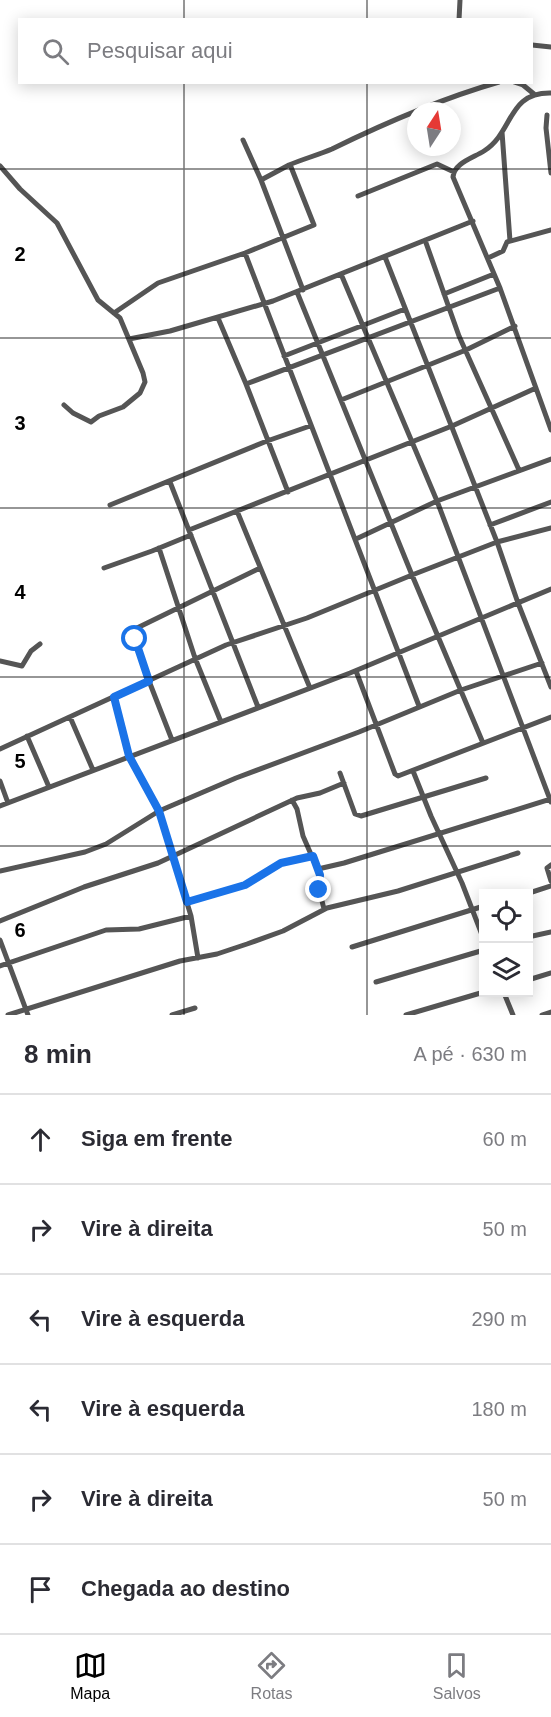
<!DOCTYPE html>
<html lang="pt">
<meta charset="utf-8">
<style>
:root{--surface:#fff;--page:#f7f7f7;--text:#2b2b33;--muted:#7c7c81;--line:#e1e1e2;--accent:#000}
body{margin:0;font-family:Arial,sans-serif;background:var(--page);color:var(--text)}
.controls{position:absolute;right:18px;bottom:18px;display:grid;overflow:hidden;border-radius:0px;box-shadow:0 3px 15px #0003}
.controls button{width:54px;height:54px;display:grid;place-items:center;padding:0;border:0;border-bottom:2px solid var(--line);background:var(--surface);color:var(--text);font:30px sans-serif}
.compass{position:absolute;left:407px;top:102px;width:54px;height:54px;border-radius:50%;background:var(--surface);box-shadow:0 3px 15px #0003;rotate:12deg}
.stop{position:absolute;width:18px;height:18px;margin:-14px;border:4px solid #1a73e8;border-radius:50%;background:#fff}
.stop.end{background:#1a73e8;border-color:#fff;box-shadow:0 2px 6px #0008}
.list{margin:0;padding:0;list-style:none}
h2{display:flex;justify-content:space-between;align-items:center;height:78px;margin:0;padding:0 24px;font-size:26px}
h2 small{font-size:20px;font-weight:400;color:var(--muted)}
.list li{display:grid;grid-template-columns:39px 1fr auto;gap:18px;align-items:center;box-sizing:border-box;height:90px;padding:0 24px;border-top:2px solid var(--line)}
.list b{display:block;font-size:22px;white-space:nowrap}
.list em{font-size:20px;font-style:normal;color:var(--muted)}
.icon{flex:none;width:33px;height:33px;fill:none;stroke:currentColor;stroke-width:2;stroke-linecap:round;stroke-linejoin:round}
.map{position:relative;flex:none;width:551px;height:1015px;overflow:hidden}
.search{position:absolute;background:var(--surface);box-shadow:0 3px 15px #0003;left:18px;right:18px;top:18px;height:66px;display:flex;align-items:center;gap:15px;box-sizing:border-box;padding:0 21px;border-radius:0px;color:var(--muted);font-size:22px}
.sheet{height:618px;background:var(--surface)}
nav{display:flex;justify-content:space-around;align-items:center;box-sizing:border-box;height:84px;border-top:2px solid var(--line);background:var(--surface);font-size:16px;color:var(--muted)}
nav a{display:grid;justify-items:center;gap:3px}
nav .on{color:var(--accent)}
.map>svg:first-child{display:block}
</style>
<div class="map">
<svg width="551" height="1015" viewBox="0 0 551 1015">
<rect width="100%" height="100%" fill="#fff"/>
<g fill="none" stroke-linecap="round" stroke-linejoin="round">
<!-- minor -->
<path stroke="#555" stroke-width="5" d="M459 20 460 0
M532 45 551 47
M514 82 523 85 534 94
M551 93C507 92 514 132 484 151 473 158 454 163 453 177L500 288 551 430
M547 115 546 128 551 173
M502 132 510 241
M243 140 261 180 303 290
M289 165C303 159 318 155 332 149 387 122 440 99 499 82
M0 166 20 189 57 223 98 300 120 318 143 373 145 382 140 393 123 407 99 416 91 422 73 413 64 405
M358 196 437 164 454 172
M425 240 459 336 519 470
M245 253 419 706
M385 257 497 542 518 603 551 687
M488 258 503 251 507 242 551 230
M341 274 437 501 551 802
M297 292 412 575 483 743
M444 294 494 274
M114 313 158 283 245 253 314 225 291 167 289 165 261 180
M218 318 246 384 288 492
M129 339 170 331 273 301 473 221
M284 356 405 309
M246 384 500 288
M341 400 466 350 515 326
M170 482 258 707
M110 505 267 441 310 426
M237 511 310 688
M490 525 551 502
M189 530 452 426 536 388
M356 539 437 501 551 459
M159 548 195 658 221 722
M104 568 152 551 191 535
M0 661 22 666 31 651 40 644
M356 671 395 774 398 776 551 717
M114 697 129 756 159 811 191 916 198 958
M70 717 93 770
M27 736 49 787
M172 740 149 681 134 634 137 628 260 568
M0 749 226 645 307 618 412 575 497 542 551 528
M413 771 431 816 462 883 484 940
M340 773 355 814 361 816 486 778
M0 781 8 803
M292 800 297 809 303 836 320 875 319 889 324 909
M0 806 350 673 551 589
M551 865 547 868 551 881
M318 869 344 863 551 799
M0 871 85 852 106 844 159 811 236 778 359 732 461 690 542 663
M526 894 551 886
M187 902 245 885 281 863 313 856
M0 921 84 887 158 863 297 798 320 793 344 783
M528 937 551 932
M0 940 28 1015
M352 947 484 906
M0 966 106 930 139 929 191 916
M528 980 551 973
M376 982 484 950
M504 993 513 1015
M8 1015 180 961 217 954 247 944 283 931 327 908 398 891 518 853
M172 1015 195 1008
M406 1015 484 992
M542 1015 551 1012"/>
</g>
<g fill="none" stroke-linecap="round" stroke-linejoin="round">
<!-- route -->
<path stroke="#1a73e8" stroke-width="8" d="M135 639 149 681 114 697 129 756 159 811 187 902 245 885 281 863 313 856 320 875 319 890"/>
</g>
<!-- grid -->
<path fill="none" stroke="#000" stroke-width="1.5" stroke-opacity="0.55" d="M184 0V20M367 0V20M184 82V1015M367 82V1015M0 169H551M0 338H551M0 508H551M0 677H551M0 846H551"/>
<g font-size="20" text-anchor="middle" font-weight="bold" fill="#000" stroke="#fff" stroke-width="6" stroke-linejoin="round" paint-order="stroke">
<text x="20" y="261">2</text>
<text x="20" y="430">3</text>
<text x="20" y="599">4</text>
<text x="20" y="768">5</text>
<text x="20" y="937">6</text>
</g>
</svg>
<div class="controls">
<button><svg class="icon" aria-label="locate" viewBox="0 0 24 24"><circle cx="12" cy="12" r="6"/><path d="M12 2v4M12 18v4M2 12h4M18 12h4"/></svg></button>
<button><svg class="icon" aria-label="layers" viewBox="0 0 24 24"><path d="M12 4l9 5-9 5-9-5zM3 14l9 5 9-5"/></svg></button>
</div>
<svg class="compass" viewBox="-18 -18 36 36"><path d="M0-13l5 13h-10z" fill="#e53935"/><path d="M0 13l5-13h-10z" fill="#7c7c81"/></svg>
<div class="stop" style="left:135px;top:639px"></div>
<div class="stop end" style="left:319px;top:890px"></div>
<div class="search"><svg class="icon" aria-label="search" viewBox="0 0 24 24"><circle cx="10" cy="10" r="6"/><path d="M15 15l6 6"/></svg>Pesquisar aqui</div>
</div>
<section class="sheet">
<h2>8 min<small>A pé · 630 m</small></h2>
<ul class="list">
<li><svg class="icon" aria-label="ahead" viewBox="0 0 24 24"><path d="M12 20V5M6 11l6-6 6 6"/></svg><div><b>Siga em frente</b></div><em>60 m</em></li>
<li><svg class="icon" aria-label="right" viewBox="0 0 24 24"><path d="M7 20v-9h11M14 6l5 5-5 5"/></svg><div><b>Vire à direita</b></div><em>50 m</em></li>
<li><svg class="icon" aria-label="left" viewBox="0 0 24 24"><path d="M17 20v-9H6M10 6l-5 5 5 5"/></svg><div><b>Vire à esquerda</b></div><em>290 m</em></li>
<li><svg class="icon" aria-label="left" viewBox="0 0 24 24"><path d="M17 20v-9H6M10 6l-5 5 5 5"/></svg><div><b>Vire à esquerda</b></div><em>180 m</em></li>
<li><svg class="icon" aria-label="right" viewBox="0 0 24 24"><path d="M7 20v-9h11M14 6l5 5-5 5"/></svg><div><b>Vire à direita</b></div><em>50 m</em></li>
<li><svg class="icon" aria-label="arrive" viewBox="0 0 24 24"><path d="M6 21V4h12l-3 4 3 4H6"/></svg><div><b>Chegada ao destino</b></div></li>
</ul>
</section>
<nav>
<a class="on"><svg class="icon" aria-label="map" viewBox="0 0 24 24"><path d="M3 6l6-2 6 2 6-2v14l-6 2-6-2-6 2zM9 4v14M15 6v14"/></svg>Mapa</a>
<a><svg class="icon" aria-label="directions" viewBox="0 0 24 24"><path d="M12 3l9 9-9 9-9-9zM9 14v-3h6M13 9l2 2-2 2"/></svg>Rotas</a>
<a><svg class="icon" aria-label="saved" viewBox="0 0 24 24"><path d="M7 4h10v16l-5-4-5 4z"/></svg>Salvos</a>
</nav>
